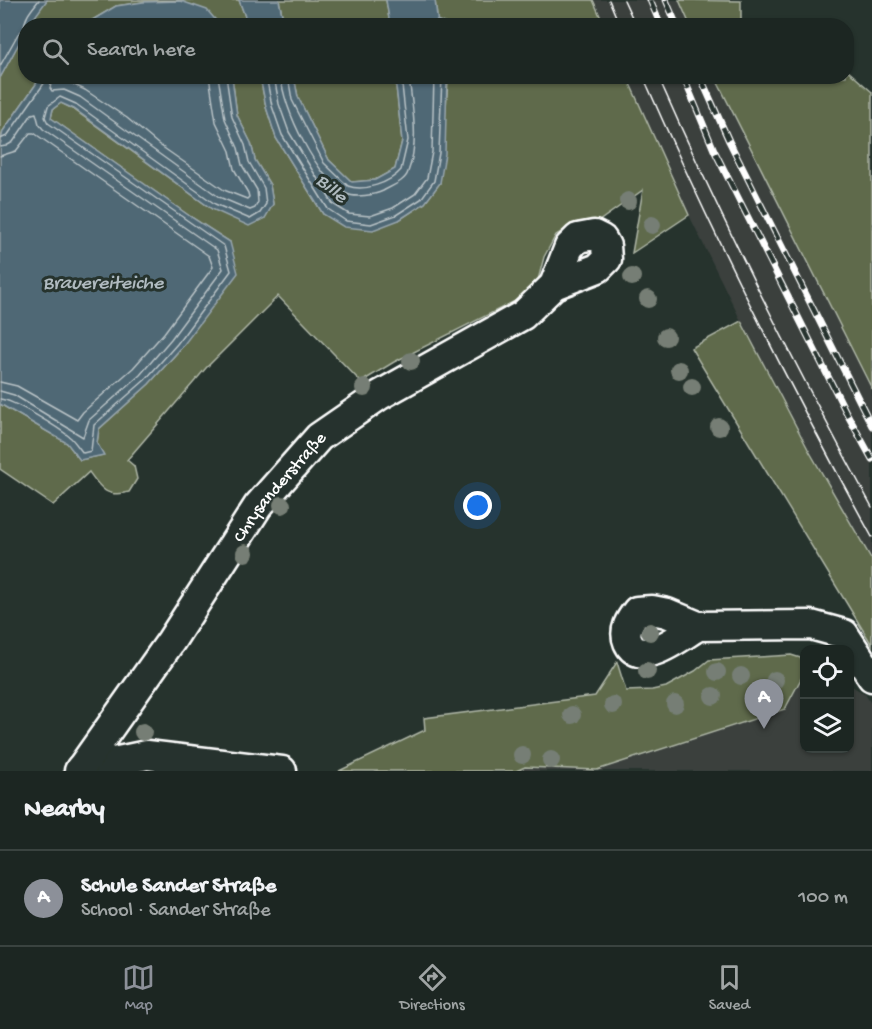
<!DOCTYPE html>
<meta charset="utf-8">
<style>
:root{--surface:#1c2622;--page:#29322f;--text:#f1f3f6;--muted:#a0a5a5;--line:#3a4340;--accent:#8c9099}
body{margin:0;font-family:"Gochi Hand",sans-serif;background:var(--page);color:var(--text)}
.controls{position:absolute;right:18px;bottom:18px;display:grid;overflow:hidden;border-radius:12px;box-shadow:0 2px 4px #0004}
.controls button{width:54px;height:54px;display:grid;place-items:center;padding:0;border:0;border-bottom:2px solid var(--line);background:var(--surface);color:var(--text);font:30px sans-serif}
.you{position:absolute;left:478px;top:506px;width:21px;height:21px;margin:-15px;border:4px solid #fff;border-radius:50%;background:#1a73e8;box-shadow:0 0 0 9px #1a73e833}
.badge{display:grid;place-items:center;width:39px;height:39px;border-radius:50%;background:var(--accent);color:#fff;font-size:20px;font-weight:700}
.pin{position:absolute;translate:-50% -50px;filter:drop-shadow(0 2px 3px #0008)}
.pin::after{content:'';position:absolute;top:32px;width:21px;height:18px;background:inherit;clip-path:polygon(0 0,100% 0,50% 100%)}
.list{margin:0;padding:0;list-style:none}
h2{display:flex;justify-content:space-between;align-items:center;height:78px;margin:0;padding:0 24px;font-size:26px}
h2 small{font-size:20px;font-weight:400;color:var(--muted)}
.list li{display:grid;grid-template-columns:39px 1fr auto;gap:18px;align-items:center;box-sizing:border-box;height:96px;padding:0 24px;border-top:2px solid var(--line)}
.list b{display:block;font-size:22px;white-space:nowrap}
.list p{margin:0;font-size:20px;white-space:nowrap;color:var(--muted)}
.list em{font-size:20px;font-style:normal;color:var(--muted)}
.icon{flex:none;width:33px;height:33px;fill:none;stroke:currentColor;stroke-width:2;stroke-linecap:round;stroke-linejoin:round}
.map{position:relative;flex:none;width:872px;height:771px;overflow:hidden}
.search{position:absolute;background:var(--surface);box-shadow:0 2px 4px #0004;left:18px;right:18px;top:18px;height:66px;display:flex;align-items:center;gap:15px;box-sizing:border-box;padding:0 21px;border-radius:24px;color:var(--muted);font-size:22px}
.sheet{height:174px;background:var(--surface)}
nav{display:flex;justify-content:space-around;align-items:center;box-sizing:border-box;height:84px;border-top:2px solid var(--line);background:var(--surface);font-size:16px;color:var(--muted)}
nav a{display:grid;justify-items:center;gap:3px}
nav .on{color:var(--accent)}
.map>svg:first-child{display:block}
</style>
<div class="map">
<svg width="872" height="771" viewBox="0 0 872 771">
<rect width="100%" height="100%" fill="#26332d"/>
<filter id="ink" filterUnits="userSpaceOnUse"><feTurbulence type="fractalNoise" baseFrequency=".0167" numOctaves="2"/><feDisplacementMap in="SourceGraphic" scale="12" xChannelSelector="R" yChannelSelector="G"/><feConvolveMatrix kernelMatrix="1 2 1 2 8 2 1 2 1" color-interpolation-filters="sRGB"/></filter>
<g filter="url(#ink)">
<!-- built -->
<path fill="#3a403d" d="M593 0H680L690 25H604Z
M627 77H715L872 389V560L808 449 741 321 689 215Z
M804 673V748H850V685L865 694 872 705V771H516L525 767 597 770 784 709Z"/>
<!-- green -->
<path fill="#5e6b4c" stroke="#aeb5a6" stroke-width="1.5" d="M47 0H239L248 25H220L181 1 143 2 116 6 84 25 29 26 35 14Z
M279 0H386L390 25H284Z
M435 0H593L604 25H438Z
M679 0 741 1V25H690Z
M25 32 26 76 41 77 3 131 0 146V78Z
M847 70 872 92V389L715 77 846 76Z
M232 77H260L266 107 276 138 323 214 399 220 425 203 440 183 448 82 447 77H627L689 215 632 253 643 190 599 221 578 222 556 235 544 257 538 280 519 299 394 362 361 382 278 296 206 368 127 460 134 466 137 479 129 492C107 498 101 489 89 472L53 505 0 469V404L67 443 80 460 103 455 97 443 99 429 149 384 182 347 230 242 191 217 51 118 53 109 61 103 73 109 212 209 265 218 273 204 270 185 255 160 251 143 237 115Z
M294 77H395L402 141 395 169 375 180 352 182 329 160 298 97Z
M741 321 808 449 872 560V645L691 348Z
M791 655 804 659V673L785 709 597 770 525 767 516 771H339L425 730 424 718 595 696 617 662 626 691 652 690 666 687 695 671 709 660Z"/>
<!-- water -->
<path fill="#506874" stroke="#96a4ac" stroke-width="1.5" d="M0 0H47L29 25 26 26 25 32 0 78Z
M239 0H279L284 25H248Z
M386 0H435L438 25H390Z
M181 1 207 10 220 25H84L116 6 143 2Z
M41 77H232L237 115 251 143 255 160 270 185 273 204 265 218 249 226 212 209 74 109 61 103 53 109 51 118 191 217 230 242 238 273 182 347 149 384 99 429 97 443 104 455 80 460 67 443 0 404V146L3 131Z
M260 77H294L298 97 329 160 352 182 375 180 395 169 402 141 395 77H447L445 154 440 183 425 203 399 220 373 230 344 227 323 214 276 138 266 107Z"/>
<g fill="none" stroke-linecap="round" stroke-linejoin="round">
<!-- shore -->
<path stroke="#b9c3c7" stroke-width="1.5" d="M0 66 18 34 24 29C24 17 32 9 39 0
M53 76 50 88 52 91 64 90 80 97 219 197 250 210 255 208 258 202 257 190 242 165 238 148 225 119 218 76
M62 76 64 80 85 90 127 118 158 144 224 190 247 199 249 197 248 193 234 169 230 151 216 122 209 76
M266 76 272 106 282 135 328 209 346 221 371 224 396 215 421 199 434 181 439 153 442 76
M274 76 279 104 289 132 333 204 349 214 370 216 393 208 415 194 427 178 432 152 434 76
M281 76C282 107 318 181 347 194 355 198 375 195 383 191 391 186 405 182 408 172 420 141 412 108 409 76
M288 76 292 100 324 163 348 186C364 192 390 183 401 170L408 140 401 76
M0 139 7 136 45 82 46 76
M0 147 6 146 13 142 32 114 36 113 39 124 43 129 217 250 223 269 171 339 140 375 89 420 83 437 14 395 0 391
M0 156 16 151 30 133H34L209 256 213 267 164 333 133 368 83 412 77 420 17 386 0 382
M0 399C14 400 59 428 71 438 75 442 79 448 83 453L91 451 94 425 145 380 177 344 231 271 224 246 48 123 45 117 48 106 60 97 76 104 215 204 250 219 260 213 266 204 264 188 249 162 245 145 232 117 226 76"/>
<!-- stream -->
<path stroke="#96a4ac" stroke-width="8" d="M438 24 443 26"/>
<!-- minor casing -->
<g stroke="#fff" stroke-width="33">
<g id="minor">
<path d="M698 626C682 635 640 670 628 642 623 630 630 620 637 611L652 610 667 613 698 626 811 625 844 634 872 677"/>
<path d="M80 769 147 755 282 771"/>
<path id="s1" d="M79 771 171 641 258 506 319 437 380 395 523 315 554 285 569 247 578 238 594 235 602 239 606 246 607 259 598 268 554 285"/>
</g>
</g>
<!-- minor -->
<use href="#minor" stroke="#26332d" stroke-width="28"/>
<!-- tram -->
<path stroke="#fff" stroke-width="1.5" d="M609 0 620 26
M624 0 636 26
M643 76C712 234 789 386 872 537
M658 76C723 224 795 366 872 507"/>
<!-- rail casing -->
<g stroke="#fff" stroke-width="7">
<path id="rail" d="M650 0 661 26
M666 0 677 26
M683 76 714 150 846 412 872 459
M700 76 729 141 872 426"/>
</g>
<!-- rail -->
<use href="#rail" stroke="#26332d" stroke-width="4.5" stroke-dasharray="14" stroke-linecap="butt"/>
</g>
<!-- trees -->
<g fill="#767e74">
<circle cx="628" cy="201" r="9"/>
<circle cx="652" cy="225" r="9"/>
<circle cx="632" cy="277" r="9"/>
<circle cx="648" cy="299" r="9"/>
<circle cx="666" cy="337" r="9"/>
<circle cx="411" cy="361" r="9"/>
<circle cx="679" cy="370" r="9"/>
<circle cx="692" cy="387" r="9"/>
<circle cx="364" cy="388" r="9"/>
<circle cx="719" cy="427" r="9"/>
<circle cx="282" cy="505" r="9"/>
<circle cx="245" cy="553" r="9"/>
<circle cx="650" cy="632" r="9"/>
<circle cx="647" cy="671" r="9"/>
<circle cx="717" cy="672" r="9"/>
<circle cx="741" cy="676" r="9"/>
<circle cx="775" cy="680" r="9"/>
<circle cx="713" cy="696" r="9"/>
<circle cx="675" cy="704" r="9"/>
<circle cx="613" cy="705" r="9"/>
<circle cx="572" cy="715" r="9"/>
<circle cx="143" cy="732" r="9"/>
<circle cx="522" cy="755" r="9"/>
<circle cx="551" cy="760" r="9"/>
</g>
</g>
<g text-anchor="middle" stroke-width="6" stroke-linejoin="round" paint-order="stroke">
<!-- street labels -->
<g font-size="18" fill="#fff" stroke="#26332d">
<text dy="6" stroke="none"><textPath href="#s1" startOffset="348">Chrysanderstraße</textPath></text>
</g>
<!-- water labels -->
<g font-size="20" font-style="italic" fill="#b0bbc0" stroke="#26332d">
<text transform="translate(333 187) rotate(40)" y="7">Bille</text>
<text x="103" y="288">Brauereiteiche</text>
</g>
</g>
</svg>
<div class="controls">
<button><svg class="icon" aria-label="locate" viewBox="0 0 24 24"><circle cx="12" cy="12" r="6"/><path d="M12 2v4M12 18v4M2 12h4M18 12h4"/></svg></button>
<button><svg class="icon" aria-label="layers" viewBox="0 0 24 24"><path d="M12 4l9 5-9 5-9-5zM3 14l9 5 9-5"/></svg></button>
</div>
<div class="you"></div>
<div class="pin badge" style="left:764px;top:729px">A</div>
<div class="search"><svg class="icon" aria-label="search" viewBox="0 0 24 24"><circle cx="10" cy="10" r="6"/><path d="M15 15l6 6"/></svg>Search here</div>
</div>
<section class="sheet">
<h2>Nearby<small></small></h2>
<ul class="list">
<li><span class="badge">A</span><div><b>Schule Sander Straße</b><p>School · Sander Straße</p></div><em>100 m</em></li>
</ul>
</section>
<nav>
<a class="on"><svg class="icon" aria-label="map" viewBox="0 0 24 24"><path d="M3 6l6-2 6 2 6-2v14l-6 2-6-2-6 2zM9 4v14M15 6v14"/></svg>Map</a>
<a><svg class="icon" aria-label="directions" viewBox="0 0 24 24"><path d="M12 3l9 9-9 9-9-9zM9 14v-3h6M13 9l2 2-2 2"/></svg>Directions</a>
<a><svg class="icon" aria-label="saved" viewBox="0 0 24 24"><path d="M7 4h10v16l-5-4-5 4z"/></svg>Saved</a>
</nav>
